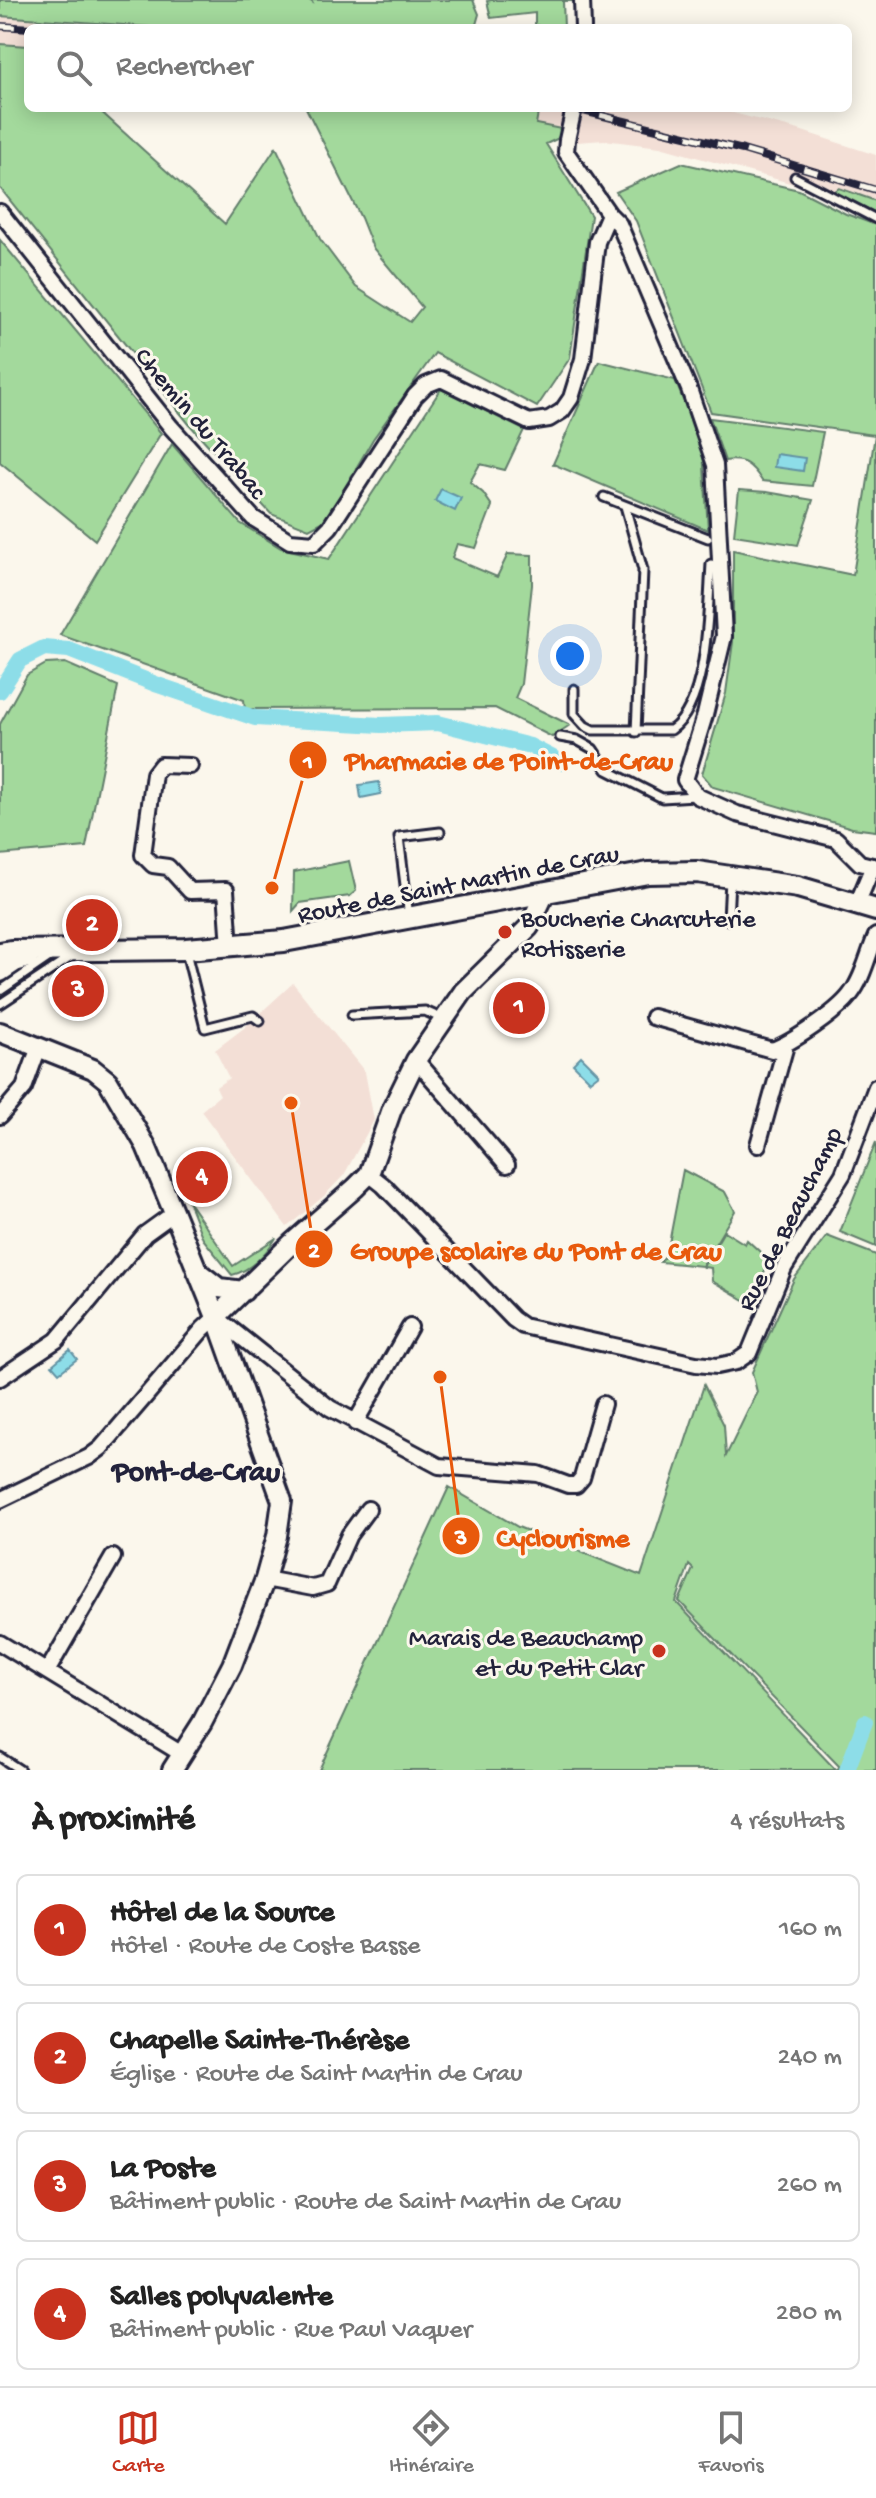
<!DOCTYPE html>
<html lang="fr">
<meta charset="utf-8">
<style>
:root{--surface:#fff;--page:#f6f6f6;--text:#222;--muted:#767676;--line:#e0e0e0;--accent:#c8321e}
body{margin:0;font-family:"Gochi Hand",sans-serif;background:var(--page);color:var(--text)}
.you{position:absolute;left:570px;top:656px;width:28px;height:28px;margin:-20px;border:6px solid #fff;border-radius:50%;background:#1a73e8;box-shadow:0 0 0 12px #1a73e833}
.badge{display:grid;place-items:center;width:52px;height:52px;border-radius:50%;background:var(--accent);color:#fff;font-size:26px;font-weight:700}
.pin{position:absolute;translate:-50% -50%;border:4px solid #fff;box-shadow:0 2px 8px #0006}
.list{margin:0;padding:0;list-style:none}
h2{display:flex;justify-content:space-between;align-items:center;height:104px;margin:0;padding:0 32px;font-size:34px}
h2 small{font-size:26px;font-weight:400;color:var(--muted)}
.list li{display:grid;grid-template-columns:52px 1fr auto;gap:24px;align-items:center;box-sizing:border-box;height:112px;margin:0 16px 16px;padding:0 16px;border:2px solid var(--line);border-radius:12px}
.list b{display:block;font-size:30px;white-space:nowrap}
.list p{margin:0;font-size:26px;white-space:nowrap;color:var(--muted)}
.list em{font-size:26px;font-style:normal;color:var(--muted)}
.icon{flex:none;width:44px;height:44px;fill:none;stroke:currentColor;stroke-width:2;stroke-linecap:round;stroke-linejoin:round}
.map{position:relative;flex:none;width:876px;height:1770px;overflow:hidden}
.search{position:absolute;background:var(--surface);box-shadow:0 4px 20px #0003;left:24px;right:24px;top:24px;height:88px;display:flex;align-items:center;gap:20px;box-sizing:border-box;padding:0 28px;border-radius:12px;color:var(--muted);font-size:30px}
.sheet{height:616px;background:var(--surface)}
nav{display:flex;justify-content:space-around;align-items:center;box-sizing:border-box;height:112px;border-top:2px solid var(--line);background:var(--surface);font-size:22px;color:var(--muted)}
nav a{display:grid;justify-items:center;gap:4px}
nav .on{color:var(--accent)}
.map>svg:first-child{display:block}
</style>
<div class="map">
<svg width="876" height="1770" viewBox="0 0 876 1770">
<rect width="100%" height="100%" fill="#fbf7ec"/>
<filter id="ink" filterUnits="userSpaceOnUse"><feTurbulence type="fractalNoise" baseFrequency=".0125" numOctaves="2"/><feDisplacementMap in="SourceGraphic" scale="16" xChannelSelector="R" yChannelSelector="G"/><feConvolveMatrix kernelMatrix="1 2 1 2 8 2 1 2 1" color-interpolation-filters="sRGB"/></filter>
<g filter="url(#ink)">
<!-- built -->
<path fill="#f3dfd6" d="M0 16 99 22 165 28H28V46L0 44Z
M511 108H565L561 129 536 124 537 113Z
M583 108H714L799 130 876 155V207L660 147 604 140 577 142Z
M293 983 365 1072 374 1120 344 1175 324 1196 287 1227 201 1111 220 1095 216 1087 229 1078 215 1050 244 1028Z"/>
<!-- green -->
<path fill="#a3d99c" stroke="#627e6c" stroke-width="2" d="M0 0H309L312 2 311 0H473L479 14 475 28H165L0 16Z
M491 0H572V1H563L564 28H547L535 25V13L491 18 487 1Z
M0 44 28 46V108H97L225 224 276 147 320 239 356 287 410 322 422 307 373 248 361 218 306 108H511L538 113 536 124 561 129 559 138 546 144 591 216 570 358 537 407 435 353 373 439 326 520 309 529 271 514 189 424 0 188Z
M681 163 799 190 846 214 876 225V831L852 828 713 787 702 774 726 693 733 642V550L853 575 875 435 711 412 636 221 616 192Z
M839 188 876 201V213L840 196 835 191Z
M0 240 161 433 95 540 0 462Z
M599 361 675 380 703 450 708 530 553 464Z
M441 389 524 430 505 470 480 464 470 482 483 493 492 506 476 548 457 544 452 558 497 577 508 554 532 555V585L521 684 515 698 570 725 552 737 495 708 245 709 244 700 60 635 172 444 240 523 281 548 329 559Z
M710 418 823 432 812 486 762 481C752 465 744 458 725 461Z
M739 490 767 492 813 500 798 545 734 535Z
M65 663 118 686 86 847 0 855V724L27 675 46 664Z
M349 861 356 891 350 896 300 903 293 911 294 872Z
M876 1142V1247L840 1232Z
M683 1170 725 1192 735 1211 702 1266 660 1262 667 1254Z
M188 1201 233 1266 276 1238C266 1254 250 1271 232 1275L203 1239Z
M724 1231 745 1244 747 1240 770 1261 748 1302 712 1281 711 1268 703 1267Z
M827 1236 876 1255V1770H838L839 1766 679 1601 693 1569 689 1565 676 1602 836 1770H319L449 1487 518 1527 641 1576 704 1385 724 1425 726 1456 757 1392 752 1372 794 1279Z"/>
<!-- water -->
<path fill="#8ddde8" stroke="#6292a3" stroke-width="2" d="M776 454 805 458 803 471 774 467Z
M441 489 461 498 455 511 435 501Z
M379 782 381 794 361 798 359 785Z
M581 1056 599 1074 590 1081 573 1064Z
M70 1350 77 1359 59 1373 52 1365Z"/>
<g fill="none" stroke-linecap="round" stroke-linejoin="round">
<!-- canal -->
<path stroke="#8ddde8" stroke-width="16" d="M0 691 20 660 44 648 69 650 158 685 255 718 381 725 438 723 530 746 563 763
M847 1770 865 1722"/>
<!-- service casing -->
<g stroke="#22223b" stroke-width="13">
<path id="service" d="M795 177 876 219
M604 497 708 538
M625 506 643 570 636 732
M574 689V714L585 726 593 730H671C709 704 708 607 711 564
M560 737 577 740 593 749 607 770 662 798 695 796
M409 917 399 837 440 832
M728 920 730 879
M186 952 205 1028 253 1016 260 1021
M0 991 51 956
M0 1004 74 955
M352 1015 425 1011 443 1019
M0 1757 20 1770"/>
</g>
<!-- minor casing -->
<g stroke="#22223b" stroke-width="20">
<path id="minor" d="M582 0 583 28
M567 140 566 152 609 214 619 224 689 389 715 465 724 636 705 715 685 780 697 796 737 814 836 839 860 863 876 867
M0 212 171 427 253 518 290 541 314 543 330 527 415 396 426 385 441 379 529 422 549 419 562 411 571 398 583 359 597 242 609 214
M190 766 161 765 154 774 143 855 153 865 168 867 190 891 226 890 230 947
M857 904 873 866
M653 1017 772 1050C792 1043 837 1012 850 995 863 979 868 954 876 936
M416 1060 507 1165
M0 1116 24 1088 39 1047
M758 1145 786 1045
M369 1174 383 1185 513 1319 523 1326 696 1364 717 1366 736 1362 749 1353 784 1268 843 1174 876 1087
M0 1378 57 1340 145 1234 174 1213
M355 1423 410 1327
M0 1500 89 1457 101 1448 203 1329 216 1317 330 1408 439 1466 538 1474 568 1485H576L582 1478 603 1404
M265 1579 313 1588 327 1584 349 1535 368 1509
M0 1643 182 1754
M48 1670 113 1557"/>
</g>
<!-- tertiary casing -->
<g stroke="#22223b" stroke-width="24">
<path id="tertiary" d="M0 1032 93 1069 108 1081 146 1146 174 1213 216 1317 282 1501 277 1536 265 1579 232 1665 202 1723 172 1770
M197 1271 219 1288 244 1291
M216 1317 292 1243 355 1188 369 1174 392 1109 416 1060 463 992 529 927 545 893"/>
</g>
<!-- secondary casing -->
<g stroke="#22223b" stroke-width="26">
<path id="secondary" d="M0 953 11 951 186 949 284 941 648 873 697 872 798 887 876 910
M0 971 15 961 32 956"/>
</g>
<!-- service -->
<use href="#service" stroke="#fbf7ec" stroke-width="7"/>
<!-- minor -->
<use href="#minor" stroke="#fbf7ec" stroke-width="14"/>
<!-- tertiary -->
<use href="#tertiary" stroke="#fbf7ec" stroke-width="18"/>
<!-- secondary -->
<use href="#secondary" stroke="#fbf7ec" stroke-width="20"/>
<!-- rail casing -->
<g stroke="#22223b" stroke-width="8">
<path id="rail" d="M0 26 30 28
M571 108 743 150 876 190"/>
</g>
<!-- rail -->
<use href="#rail" stroke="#fbf7ec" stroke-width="5" stroke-dasharray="15" stroke-linecap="butt"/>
<!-- minor-bridge casing -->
<g stroke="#22223b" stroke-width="20" stroke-linecap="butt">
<path id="minor-bridge" d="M567 140 574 108"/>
</g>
<!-- minor-bridge -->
<use href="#minor-bridge" stroke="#fbf7ec" stroke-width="14"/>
</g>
</g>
<!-- markers -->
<g fill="#c8321e" stroke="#fbf7ec" stroke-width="3">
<circle cx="505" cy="932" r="8"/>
<circle cx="659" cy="1651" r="8"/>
</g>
<g text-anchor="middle" stroke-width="6" stroke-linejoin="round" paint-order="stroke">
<!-- street labels -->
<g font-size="26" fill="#22223b" stroke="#fbf7ec">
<text transform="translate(202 422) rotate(50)" y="9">Chemin du Trabac</text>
<text transform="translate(458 882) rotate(-11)" y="9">Route de Saint Martin de Crau</text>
<text transform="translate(788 1218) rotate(-63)" y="9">Rue de Beauchamp</text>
</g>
<!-- poi labels -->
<g font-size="26" fill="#22223b" stroke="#fbf7ec" text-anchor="start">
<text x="521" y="926">Boucherie Charcuterie<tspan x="521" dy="30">Rotisserie</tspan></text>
<text x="643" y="1645" text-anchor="end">Marais de Beauchamp<tspan x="643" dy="30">et du Petit Clar</tspan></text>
</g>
<!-- quarter labels -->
<g font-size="30" font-weight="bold" fill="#22223b" stroke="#fbf7ec">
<text x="196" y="1480">Pont-de-Crau</text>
</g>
</g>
<!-- callouts -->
<path fill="none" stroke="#e8590c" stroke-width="3" d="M272 888L308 760M291 1103L314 1249M440 1377L461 1536"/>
<g fill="#e8590c" stroke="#fbf7ec" stroke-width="3">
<circle cx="272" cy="888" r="8"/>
<circle cx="291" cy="1103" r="8"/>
<circle cx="440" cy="1377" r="8"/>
<circle cx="308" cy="760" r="20"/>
<circle cx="314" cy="1249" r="20"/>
<circle cx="461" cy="1536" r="20"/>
</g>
<g font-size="24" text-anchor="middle" font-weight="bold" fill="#fff">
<text x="308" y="768">1</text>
<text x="314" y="1257">2</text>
<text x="461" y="1544">3</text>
</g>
<g font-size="28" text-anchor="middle" font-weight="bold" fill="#e8590c" stroke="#fbf7ec" stroke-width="6" stroke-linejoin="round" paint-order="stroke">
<text x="509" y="769">Pharmacie de Point-de-Crau</text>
<text x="536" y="1259">Groupe scolaire du Pont de Crau</text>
<text x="563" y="1546">Cyclourisme</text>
</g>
</svg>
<div class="you"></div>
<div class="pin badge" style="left:519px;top:1008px">1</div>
<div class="pin badge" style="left:92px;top:925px">2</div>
<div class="pin badge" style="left:78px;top:991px">3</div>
<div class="pin badge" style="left:202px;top:1177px">4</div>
<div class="search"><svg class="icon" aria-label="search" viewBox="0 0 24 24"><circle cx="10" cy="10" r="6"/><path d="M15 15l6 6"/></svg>Rechercher</div>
</div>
<section class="sheet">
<h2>À proximité<small>4 résultats</small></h2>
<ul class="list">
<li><span class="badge">1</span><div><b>Hôtel de la Source</b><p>Hôtel · Route de Coste Basse</p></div><em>160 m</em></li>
<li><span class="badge">2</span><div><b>Chapelle Sainte-Thérèse</b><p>Église · Route de Saint Martin de Crau</p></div><em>240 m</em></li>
<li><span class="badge">3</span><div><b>La Poste</b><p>Bâtiment public · Route de Saint Martin de Crau</p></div><em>260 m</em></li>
<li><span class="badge">4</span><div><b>Salles polyvalente</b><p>Bâtiment public · Rue Paul Vaquer</p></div><em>280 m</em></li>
</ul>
</section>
<nav>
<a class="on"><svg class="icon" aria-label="map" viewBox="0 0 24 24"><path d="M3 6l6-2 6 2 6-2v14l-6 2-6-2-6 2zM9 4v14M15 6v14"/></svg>Carte</a>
<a><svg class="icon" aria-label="directions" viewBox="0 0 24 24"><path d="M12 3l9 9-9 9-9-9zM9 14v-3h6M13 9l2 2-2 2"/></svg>Itinéraire</a>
<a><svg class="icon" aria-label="saved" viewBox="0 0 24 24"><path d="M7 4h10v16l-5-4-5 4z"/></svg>Favoris</a>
</nav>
